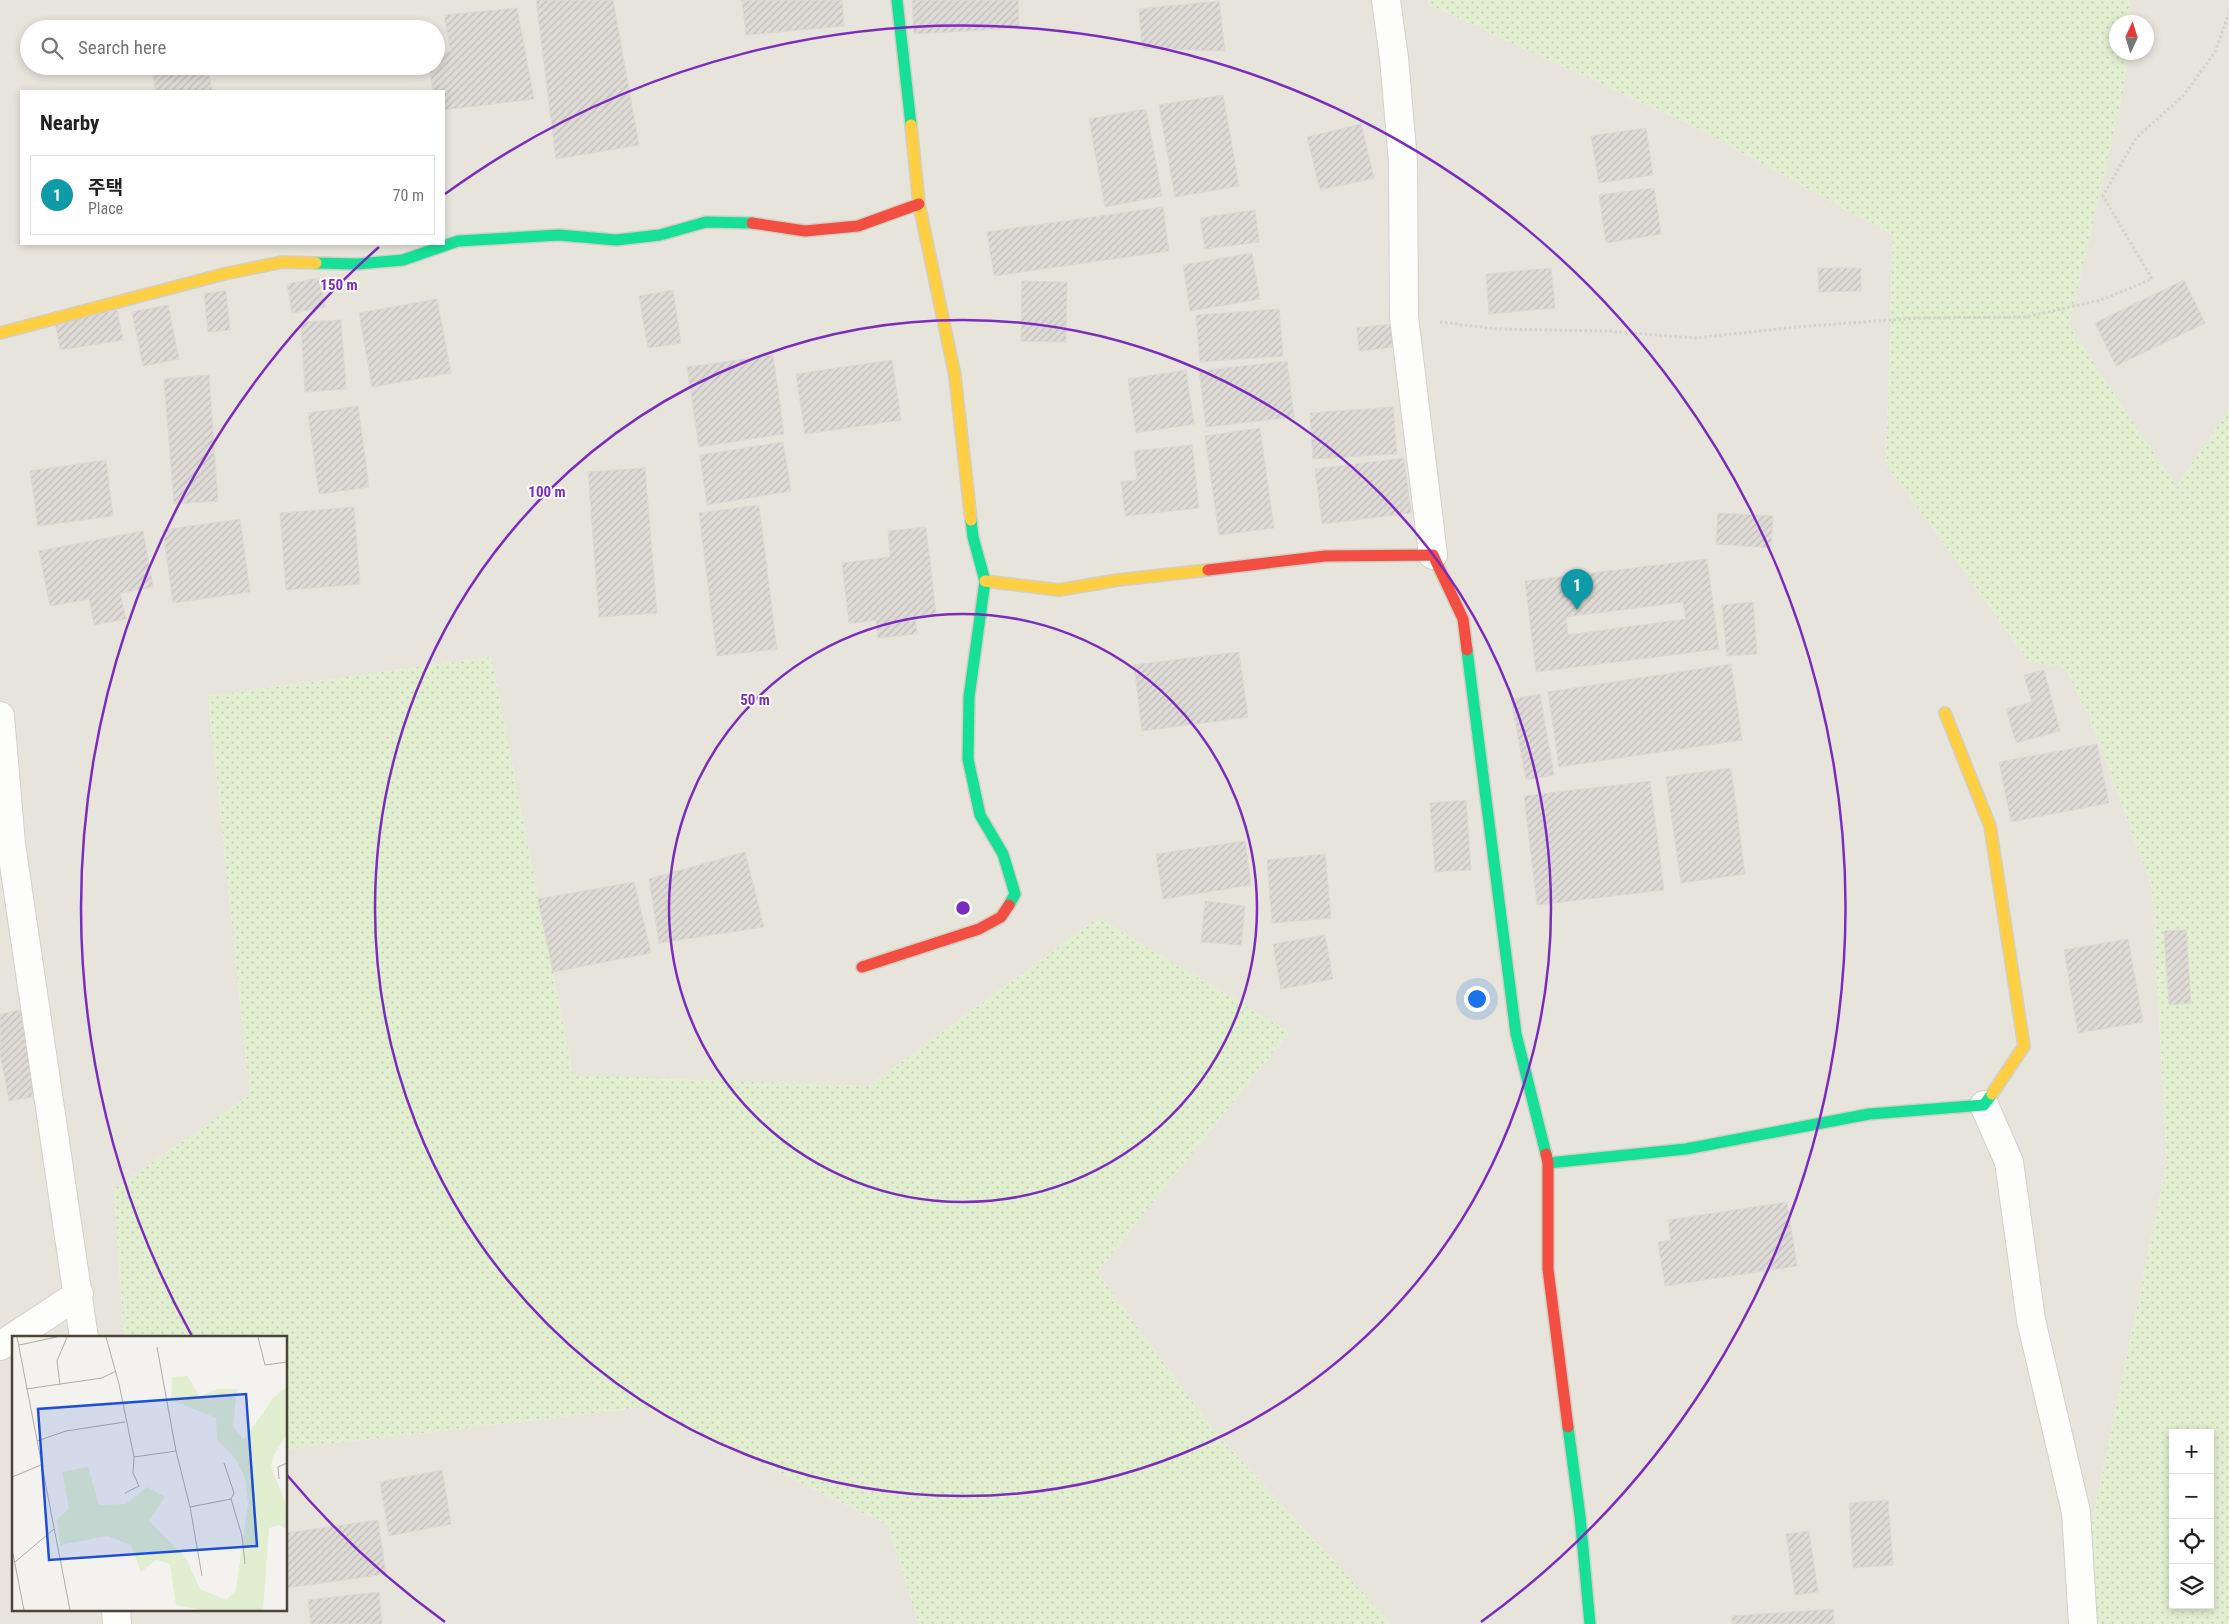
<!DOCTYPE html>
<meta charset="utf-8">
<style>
:root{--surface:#fff;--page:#f2f2f2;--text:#222;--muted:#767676;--line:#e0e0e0;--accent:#868178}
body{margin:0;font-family:"Roboto Condensed","Noto Sans KR",sans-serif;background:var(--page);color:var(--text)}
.controls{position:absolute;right:15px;bottom:15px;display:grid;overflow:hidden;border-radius:0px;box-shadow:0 2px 8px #0003}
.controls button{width:45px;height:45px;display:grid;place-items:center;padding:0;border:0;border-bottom:1px solid var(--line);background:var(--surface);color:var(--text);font:25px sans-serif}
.compass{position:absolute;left:2109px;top:15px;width:45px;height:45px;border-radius:50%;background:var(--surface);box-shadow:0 2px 8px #0003;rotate:4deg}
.you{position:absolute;left:1476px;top:998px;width:18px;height:18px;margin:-12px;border:4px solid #fff;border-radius:50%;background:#1a73e8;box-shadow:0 0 0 8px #1a73e833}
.badge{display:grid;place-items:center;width:32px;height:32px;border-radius:50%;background:var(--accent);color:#fff;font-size:16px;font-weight:700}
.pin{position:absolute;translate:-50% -41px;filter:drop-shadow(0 1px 2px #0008)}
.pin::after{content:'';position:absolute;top:26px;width:18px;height:15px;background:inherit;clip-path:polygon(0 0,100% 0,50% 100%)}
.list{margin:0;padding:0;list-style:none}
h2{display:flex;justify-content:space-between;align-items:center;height:65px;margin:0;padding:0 20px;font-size:21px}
h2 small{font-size:16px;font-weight:400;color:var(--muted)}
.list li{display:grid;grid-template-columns:32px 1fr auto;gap:15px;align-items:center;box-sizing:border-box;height:80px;margin:0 10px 10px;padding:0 10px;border:1px solid var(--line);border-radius:0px}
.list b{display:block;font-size:19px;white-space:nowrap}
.list p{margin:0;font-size:16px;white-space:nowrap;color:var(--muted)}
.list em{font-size:16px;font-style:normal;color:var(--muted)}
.icon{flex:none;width:28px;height:28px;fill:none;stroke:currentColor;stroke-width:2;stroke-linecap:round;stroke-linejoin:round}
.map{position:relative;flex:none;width:2229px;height:1624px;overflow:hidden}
.search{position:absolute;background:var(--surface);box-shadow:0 2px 8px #0003;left:20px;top:20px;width:425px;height:55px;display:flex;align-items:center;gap:12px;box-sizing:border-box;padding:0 18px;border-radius:28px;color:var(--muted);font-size:19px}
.panel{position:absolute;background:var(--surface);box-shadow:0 2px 8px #0003;left:20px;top:90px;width:425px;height:155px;border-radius:0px}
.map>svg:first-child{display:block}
</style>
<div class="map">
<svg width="2229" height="1624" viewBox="0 0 2229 1624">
<defs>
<pattern id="grass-dots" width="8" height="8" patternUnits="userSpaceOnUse" patternTransform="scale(1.25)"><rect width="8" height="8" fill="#e1eecf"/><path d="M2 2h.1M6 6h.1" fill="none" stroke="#c3cdb2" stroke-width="1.8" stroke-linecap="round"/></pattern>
<pattern id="building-hatch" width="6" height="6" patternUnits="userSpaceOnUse" patternTransform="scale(1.25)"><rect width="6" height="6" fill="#dedbd6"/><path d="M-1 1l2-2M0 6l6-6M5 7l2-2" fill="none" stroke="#c0bdb8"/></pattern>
</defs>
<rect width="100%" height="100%" fill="#f4f2ee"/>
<!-- residential -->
<path fill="#e7e4dc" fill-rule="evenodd" d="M0 0H1428V4L1695 127 1893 235 1886 464 2029 661 2066 669 2094 727 2152 888 2167 1163 2071 1624H1392L1213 1430 1097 1272 1289 1032 1098 918 869 1086 573 1076 491 657 208 696 250 1095 114 1189 124 1338H14V1610H286V1449L644 1407 888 1525 919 1624H0ZM29 29H436V66H29ZM21 91H444V244H21Z
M2130 0H2229V410L2176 487 2069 326 2124 87 2127 53 2146 52V22H2129Z"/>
<!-- grass -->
<path fill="url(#grass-dots)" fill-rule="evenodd" d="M1428 0H2130L2129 22H2116V52L2127 53 2124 87 2069 326 2176 486 2229 410V1624H2071L2167 1163 2152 888 2094 727 2066 669 2029 661 1886 464 1893 235 1695 127 1428 4ZM2173 1433H2210V1605H2173Z
M491 657 573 1075 869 1086 1098 918 1289 1032 1097 1272 1213 1430 1392 1624H919L888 1525 644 1407 286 1449V1338H124L114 1189 250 1095 208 696Z"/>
<!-- building -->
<path fill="url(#building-hatch)" stroke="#dcd9d4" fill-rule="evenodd" d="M536 0H613L639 145 556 159Z
M742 0H842L844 26 746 35Z
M912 0H1018L1019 28 914 34Z
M1219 1 1225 51 1142 48 1139 9Z
M517 8 534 99 444 110V91H433L429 66H436V56L451 51 444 15Z
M151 66H207L212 91H156Z
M1223 95 1239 186 1175 197 1159 105Z
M1146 109 1162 196 1105 207 1089 119Z
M1361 124 1374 178 1320 190 1307 137Z
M1646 128 1653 175 1599 183 1591 136Z
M1654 188 1661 234 1606 243 1599 195Z
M1163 207 1169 251 994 276 987 232Z
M1255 210 1259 242 1205 249 1200 218Z
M1252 253 1260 299 1190 311 1183 265Z
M1551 268 1555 308 1489 314 1486 274Z
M1818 268H1861V291L1819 292Z
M319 278 325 307 292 313 287 284Z
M2184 280 2205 323 2116 366 2095 323Z
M1022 281 1067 282 1066 342 1021 341Z
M673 290 681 343 648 348 639 296Z
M226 291 230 330 208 332 204 293Z
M437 299 451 373 372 387 359 313Z
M168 305 179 359 143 366 132 312Z
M1279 309 1283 356 1200 362 1196 315Z
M117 310 123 340 60 350 55 321Z
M341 320 346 389 305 392 301 322Z
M1392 324 1394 347 1359 351 1357 328Z
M773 355 784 434 699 447 687 367Z
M892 360 901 420 805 434 796 374Z
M1287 361 1294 417 1206 427 1199 371Z
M1186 370 1194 424 1136 433 1128 379Z
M209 375 218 501 174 504 164 379Z
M358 406 369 487 319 494 308 413Z
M1393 407 1397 454 1313 459 1310 413Z
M1260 428 1274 528 1219 535 1205 436Z
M783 442 791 491 707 505 700 455Z
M1192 445 1199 508 1125 516 1121 482 1137 480 1134 451Z
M1404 458 1411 513 1322 524 1315 469Z
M106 460 113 516 38 526 30 471Z
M645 468 657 613 599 617 588 472Z
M759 505 777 649 717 656 699 513Z
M354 507 360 584 286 590 280 513Z
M1718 513 1773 516 1771 548 1716 544Z
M240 519 250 592 173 603 163 530Z
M926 527 936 614 915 617 917 634 878 638 876 620 849 624 842 563 890 557 888 531Z
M143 531 153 587 120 593 126 619 94 625 89 599 50 606 39 551Z
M1707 559 1719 649 1536 672 1525 581ZM1683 602 1686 619 1568 635 1566 617Z
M1753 602 1757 654 1727 656 1722 605Z
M1239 652 1248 717 1142 731 1134 665Z
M1731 664 1742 740 1559 767 1548 692Z
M2044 670 2060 731 2016 743 2006 709 2032 702 2024 675Z
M1540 694 1554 775 1526 780 1511 699Z
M2097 744 2109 803 2011 822 1999 762Z
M1731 768 1745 874 1681 883 1666 777Z
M1650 781 1664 890 1537 905 1524 796Z
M1466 800 1471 870 1435 872 1430 803Z
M1245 841 1251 885 1163 899 1156 854Z
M745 852 764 927 659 943 649 879Z
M1325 854 1331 918 1272 923 1267 860Z
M634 882 651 953 553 972 538 899Z
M1205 901 1245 906 1241 945 1201 942Z
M2186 930 2191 1003 2169 1005 2164 931Z
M1325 935 1333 979 1281 989 1273 944Z
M2128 939 2143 1022 2078 1033 2064 950Z
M25 1009 42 1095 9 1101 0 1054V1014Z
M1787 1202 1797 1266 1665 1286 1658 1242 1671 1240 1668 1220Z
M442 1470 451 1524 389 1536 380 1482Z
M1888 1500 1893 1565 1853 1568 1849 1503Z
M378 1520 386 1574 286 1588V1533Z
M1809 1531 1818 1592 1795 1595 1786 1534Z
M379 1592 382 1624H311L308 1600Z
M1833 1609 1834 1624H1732V1616Z"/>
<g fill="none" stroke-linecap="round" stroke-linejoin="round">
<!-- street casing -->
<g stroke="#d2d0cb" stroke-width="30">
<path id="street" d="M1386 0 1394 58 1403 162 1404 317 1433 555
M0 716 11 844 84 1338
M1984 1105 2009 1162 2031 1320 2076 1512 2083 1624
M0 1346 79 1294
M116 1610 117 1624"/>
</g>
<!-- fast casing -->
<g stroke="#d3cfc5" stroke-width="14">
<path id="fast" d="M897 0 911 125
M316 263 357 264 403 260 458 241 559 235 616 240 660 235 706 222 752 223
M971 520 973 537 985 581 969 697 968 759 980 815 1003 854 1015 894 1009 905
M1467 650 1516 1034 1546 1154
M1548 1163 1686 1149 1869 1114 1984 1105 1992 1094
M1568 1427 1580 1516 1590 1624"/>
</g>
<!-- slow casing -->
<g stroke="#d3cfc5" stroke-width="14">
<path id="slow" d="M911 125 919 204 955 376 971 520
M0 333 224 274 282 262 316 263
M985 581 1059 590 1118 580 1208 570
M1945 713 1990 826 2024 1046 1992 1094"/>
</g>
<!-- jam casing -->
<g stroke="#d3cfc5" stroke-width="14">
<path id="jam" d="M752 223 805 231 858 226 919 204
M1208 570 1325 556 1433 555 1463 619 1467 650
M862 967 979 929 1001 917 1009 905
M1546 1154 1548 1163V1269L1568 1427"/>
</g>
<!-- path -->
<path stroke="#d3d2cc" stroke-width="3" stroke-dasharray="2.5 2.5" stroke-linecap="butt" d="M1440 322 1498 329 1605 331 1695 338 1797 327 1916 318 2026 317 2101 300 2152 279 2103 196 2136 138 2183 96 2215 52 2229 13"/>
<!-- street -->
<use href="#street" stroke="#fdfdfc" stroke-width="28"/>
<!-- fast -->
<use href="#fast" stroke="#16e098" stroke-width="11"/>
<!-- slow -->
<use href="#slow" stroke="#ffcf43" stroke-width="11"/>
<!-- jam -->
<use href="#jam" stroke="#f24e42" stroke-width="11"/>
</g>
<!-- distance rings -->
<g fill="none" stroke="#7b2cbf" stroke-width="2.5">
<circle cx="963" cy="908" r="294"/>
<circle cx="963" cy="908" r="588"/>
<path d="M445 1622A882 882 0 0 1 287 1475M192 1336A882 882 0 0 1 379 247M445 194A882 882 0 1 1 1481 1622"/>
</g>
<!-- overview -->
<g transform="translate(12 1336)">
<rect width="275" height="275" fill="#f4f2ee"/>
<path d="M176 40 187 61 205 53H225L221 90 232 104 261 62 275 51V98L263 117 259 131 275 171V193L267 189 257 192 251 274H191L164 269 158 228 144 224 129 236 119 209 95 200 48 209 45 183 57 173 50 136 76 131 87 169 114 168 135 151 153 161 137 185 174 222 188 253 214 264 224 254 236 167 233 142 223 122 205 104 204 82 159 64 160 41Z" fill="#e1eecf"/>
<path fill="none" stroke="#b0aca6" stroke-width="1" d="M5 1 58 274M94 1 107 48 122 121 121 137 127 150 113 157M246 1 253 29 275 26M7 9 45 1M145 11 164 115M48 49 45 25 55 1M14 53 90 42 104 35M25 105 54 95 113 86M122 121 164 115 178 171 190 240M0 141 29 129M267 143 266 131 275 127M219 163 230 200 233 228M178 171 219 163 222 157 212 127M0 213 12 274M3 226 42 193"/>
<path fill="#1d4ed8" fill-opacity="0.15" stroke="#1d4ed8" stroke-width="2.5" d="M234 58 245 210 37 224 26 73Z"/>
<rect width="275" height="275" fill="none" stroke="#4b4439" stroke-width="2.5"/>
</g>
<circle cx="963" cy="908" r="8" fill="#7b2cbf" stroke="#fff" stroke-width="2.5"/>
<g font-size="15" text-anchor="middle" font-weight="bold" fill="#7b2cbf" stroke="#fff" stroke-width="4" stroke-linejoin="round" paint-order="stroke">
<text x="339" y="290">150 m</text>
<text x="547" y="497">100 m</text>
<text x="755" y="705">50 m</text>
</g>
</svg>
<div class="controls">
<button>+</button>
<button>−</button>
<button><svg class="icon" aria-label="locate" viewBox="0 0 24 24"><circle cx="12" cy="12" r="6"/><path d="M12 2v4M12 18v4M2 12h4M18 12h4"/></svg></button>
<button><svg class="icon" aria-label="layers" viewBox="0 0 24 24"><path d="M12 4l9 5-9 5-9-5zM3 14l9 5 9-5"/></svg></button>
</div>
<svg class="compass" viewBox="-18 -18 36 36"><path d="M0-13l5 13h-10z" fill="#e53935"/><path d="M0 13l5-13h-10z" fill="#767676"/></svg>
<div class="you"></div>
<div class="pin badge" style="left:1577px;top:610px;background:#0f9aa8">1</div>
<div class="search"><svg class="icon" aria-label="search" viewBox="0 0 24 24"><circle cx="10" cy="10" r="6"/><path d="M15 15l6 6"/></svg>Search here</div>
<section class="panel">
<h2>Nearby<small></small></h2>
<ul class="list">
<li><span class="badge" style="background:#0f9aa8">1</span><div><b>주택</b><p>Place</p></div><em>70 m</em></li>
</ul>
</section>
</div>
